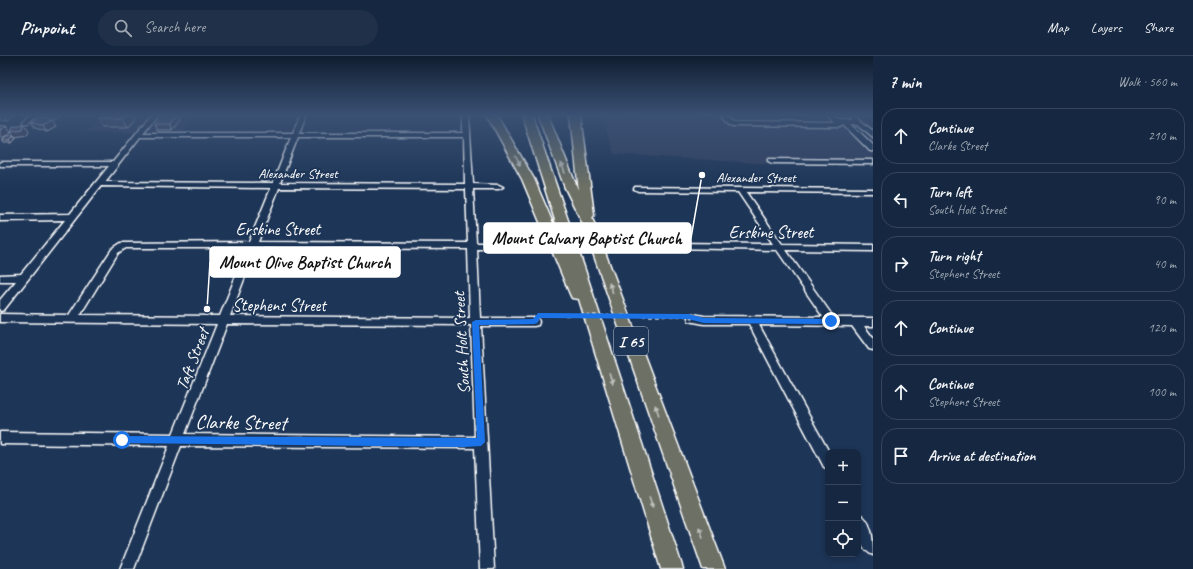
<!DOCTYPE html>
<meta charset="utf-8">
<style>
:root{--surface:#162841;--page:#1f3048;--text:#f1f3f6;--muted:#9ea6b1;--line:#35445a}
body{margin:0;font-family:Caveat,sans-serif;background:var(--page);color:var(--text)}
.controls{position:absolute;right:12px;bottom:12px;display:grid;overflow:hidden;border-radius:8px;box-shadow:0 2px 6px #0003}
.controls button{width:36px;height:36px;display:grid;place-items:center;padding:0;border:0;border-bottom:1px solid var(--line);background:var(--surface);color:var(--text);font:20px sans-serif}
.stop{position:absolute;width:12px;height:12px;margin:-9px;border:3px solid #1a73e8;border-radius:50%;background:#fff}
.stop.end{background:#1a73e8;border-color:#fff;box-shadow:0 1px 4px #0008}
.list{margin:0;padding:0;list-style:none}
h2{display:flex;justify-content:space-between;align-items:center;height:52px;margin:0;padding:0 16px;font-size:17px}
h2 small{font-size:13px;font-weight:400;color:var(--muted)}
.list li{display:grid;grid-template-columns:26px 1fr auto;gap:12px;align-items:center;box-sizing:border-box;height:56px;margin:0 8px 8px;padding:0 8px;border:1px solid var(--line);border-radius:16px}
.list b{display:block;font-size:15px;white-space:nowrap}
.list p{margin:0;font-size:13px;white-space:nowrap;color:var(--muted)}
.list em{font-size:13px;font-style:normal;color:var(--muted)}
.icon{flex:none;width:22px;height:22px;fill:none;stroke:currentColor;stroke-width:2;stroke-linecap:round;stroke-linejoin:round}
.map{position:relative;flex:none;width:873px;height:513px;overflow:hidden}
header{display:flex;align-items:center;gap:24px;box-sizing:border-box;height:56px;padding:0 20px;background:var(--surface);border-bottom:1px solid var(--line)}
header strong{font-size:19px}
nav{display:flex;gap:22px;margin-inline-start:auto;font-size:14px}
.search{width:280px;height:36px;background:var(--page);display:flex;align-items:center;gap:10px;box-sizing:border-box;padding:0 14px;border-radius:22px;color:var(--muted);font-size:15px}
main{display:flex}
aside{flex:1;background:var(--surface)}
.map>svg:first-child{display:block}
</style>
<header>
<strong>Pinpoint</strong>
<div class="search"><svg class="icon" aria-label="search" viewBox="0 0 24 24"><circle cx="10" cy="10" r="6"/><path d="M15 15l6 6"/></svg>Search here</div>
<nav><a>Map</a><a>Layers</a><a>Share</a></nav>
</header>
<main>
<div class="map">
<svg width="873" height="513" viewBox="0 0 873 513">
<rect width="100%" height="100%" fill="#1d3557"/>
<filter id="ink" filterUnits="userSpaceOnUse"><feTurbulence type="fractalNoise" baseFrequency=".025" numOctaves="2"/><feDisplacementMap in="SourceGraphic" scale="8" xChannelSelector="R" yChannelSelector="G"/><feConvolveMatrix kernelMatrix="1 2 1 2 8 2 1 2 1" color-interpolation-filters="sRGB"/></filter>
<g filter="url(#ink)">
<!-- built -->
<path fill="#314161" d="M101 59H195L183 77 85 76Z
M601 59H857L873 74V109L773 108 614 98Z"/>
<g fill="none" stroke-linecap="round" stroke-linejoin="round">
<!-- minor casing -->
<g stroke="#fff" stroke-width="3">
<path id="minor" d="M30 59H37L28 67H24V65Z
M151 59H157L143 77H293L300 59H306L299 77H463V59H469L473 128 499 129 503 131 499 133H473L476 187H525L529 190 525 193H477L480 262H534L538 263 539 266 538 269 534 270H481L494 513H480L475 392 181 390 134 513H120L169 390 0 388V376L173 378 217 268 0 266V258L69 259 112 193 121 187 249 186 271 132 101 130 4 254 0 255V244L16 225H0V219L21 218 65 164 0 165V159L70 158 109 110H0V106H113ZM140 81H291L273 127 105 126ZM298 81H464L465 128 280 127ZM279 132 466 133 468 187 258 186ZM126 192H247L220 260 80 259 118 197ZM256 192 468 193 470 262 230 260ZM227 268 471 269 475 381 185 378Z
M723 59H729L735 66 835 67 827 59H834L840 64H853L852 62 855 60 873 75V81L858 68H851L873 89V95H870L844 69 841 71 733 70 731 69Z
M769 103 873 104V108L772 107 768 105Z
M635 131 873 133V137L746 136 782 188 873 189V195L786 194 834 262H873V270H864L873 282V294L869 293 852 270 759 269 829 396 828 413 824 411 749 268H704L689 265 688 262 689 259 693 258 704 260 823 261 777 194 666 192 665 190 669 187 773 188 738 136 638 135 634 133Z
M858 457C873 464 873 485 873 499 858 493 858 471 858 457Z"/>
</g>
<!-- highway casing -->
<g stroke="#fff" stroke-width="3">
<path id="highway" d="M487 59H497L534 123 564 193 522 59H532L584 211 683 513H661L579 243 572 242 570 238 522 123Z
M538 59H548L579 136 571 59H581L594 159 592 162 725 513H703L583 168 565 132Z"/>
</g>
<!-- minor -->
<use href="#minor" fill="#1d3557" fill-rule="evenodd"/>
<!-- highway -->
<use href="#highway" fill="#6c7065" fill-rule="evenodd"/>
<!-- path-bridge -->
<path stroke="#fff" stroke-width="1.5" stroke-dasharray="4 3" stroke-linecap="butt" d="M534 266 538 259 688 260 693 262"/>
</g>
<!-- wall -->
<path fill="#534f68" stroke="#fff" d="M0 59H15L8 65 0 64Z
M42 59H61L55 65H51L56 71 47 76 35 72 31 66 45 63Z
M97 62H136L128 71H102Z
M180 64 172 74H157L154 68Z
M16 82 12 87H4L2 84Z"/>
<!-- shaded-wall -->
<path fill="#434055" stroke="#fff" d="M4 59H15L8 65Z
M51 59H61L55 65Z
M126 59H135L136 62 128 71 123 62Z
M176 59H178L180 64 172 74 170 68Z
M52 65 56 71 47 76 43 70Z
M24 68 29 74 27 79 15 81 11 75Z
M7 70 11 76 2 82 0 80V74Z
M14 79 16 82 12 87 10 84Z"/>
<!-- building -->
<path fill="#605c79" stroke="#fff" d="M101 59H126L123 62H97Z
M161 59H176L170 68H154Z
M41 61 52 65 43 70 31 66Z
M24 68 23 73 11 75 13 70Z
M0 69 7 70 0 74Z
M14 79 10 84H2L6 80Z"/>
<!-- one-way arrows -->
<defs><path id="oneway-solid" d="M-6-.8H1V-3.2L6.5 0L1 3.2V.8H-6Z"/></defs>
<g fill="#bdbfba">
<use href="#oneway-solid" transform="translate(518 105) rotate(62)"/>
<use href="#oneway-solid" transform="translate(563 112) rotate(-111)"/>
<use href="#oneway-solid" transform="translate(611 232) rotate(-110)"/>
<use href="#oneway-solid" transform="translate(611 323) rotate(72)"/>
<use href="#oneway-solid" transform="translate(657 354) rotate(-110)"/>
<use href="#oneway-solid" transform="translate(651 446) rotate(72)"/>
<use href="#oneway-solid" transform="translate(701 476) rotate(-110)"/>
</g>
</g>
<!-- sky -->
<linearGradient id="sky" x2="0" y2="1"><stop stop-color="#101d30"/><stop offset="0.45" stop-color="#3a5174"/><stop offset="1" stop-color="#3a5174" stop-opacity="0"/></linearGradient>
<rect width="873" height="131" fill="url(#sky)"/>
<!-- route -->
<path fill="#1a73e8" d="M538 257 688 258 704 262 831 263 834 265 831 268 704 267 688 263 540 262 537 267 534 268 479 269 485 386 481 390 464 391 122 387 118 384 122 380 477 382 472 266 476 264 533 263Z"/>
<g text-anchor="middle" stroke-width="4" stroke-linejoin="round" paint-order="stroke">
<!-- far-street labels -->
<g font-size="14" fill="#fff" stroke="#1d3557">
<text x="298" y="122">Alexander Street</text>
<text x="756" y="126">Alexander Street</text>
</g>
<!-- shield labels -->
<rect fill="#1d3557" stroke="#bbc2cd" stroke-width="1" x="614" y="271" width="34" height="28" rx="3"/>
<g font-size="16" font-weight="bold" fill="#fff">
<text x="631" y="291">I 65</text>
</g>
<!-- street labels -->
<g font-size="17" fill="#fff" stroke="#1d3557">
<text x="278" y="179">Erskine Street</text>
<text x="771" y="182">Erskine Street</text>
<text x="279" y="255">Stephens Street</text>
<text transform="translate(461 287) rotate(-93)" y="6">South Holt Street</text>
<text transform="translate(192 303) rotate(-69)" y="6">Taft Street</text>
</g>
<!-- near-street labels -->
<g font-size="20" fill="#fff" stroke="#1d3557">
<text transform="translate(241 366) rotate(1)" y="7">Clarke Street</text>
</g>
</g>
<!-- callouts -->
<path fill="none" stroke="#fff" stroke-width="1.5" d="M702 119L691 182M207 253L210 206"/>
<g fill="#fff" stroke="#1d3557" stroke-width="1.5">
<circle cx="702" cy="119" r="4"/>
<circle cx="207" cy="253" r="4"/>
</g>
<g fill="#fff" stroke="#fff" stroke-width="1.5">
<rect x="484" y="167" width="207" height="30" rx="4"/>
<rect x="210" y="191" width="190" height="30" rx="4"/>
</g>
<g font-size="18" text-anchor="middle" font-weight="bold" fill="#111">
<text x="587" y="188">Mount Calvary Baptist Church</text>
<text x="305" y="212">Mount Olive Baptist Church</text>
</g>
</svg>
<div class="controls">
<button>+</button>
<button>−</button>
<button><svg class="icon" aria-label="locate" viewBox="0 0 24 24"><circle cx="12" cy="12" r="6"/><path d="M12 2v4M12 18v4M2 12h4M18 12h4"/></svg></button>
</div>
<div class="stop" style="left:122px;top:384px"></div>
<div class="stop end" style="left:831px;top:265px"></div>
</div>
<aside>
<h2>7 min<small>Walk · 560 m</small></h2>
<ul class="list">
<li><svg class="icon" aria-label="ahead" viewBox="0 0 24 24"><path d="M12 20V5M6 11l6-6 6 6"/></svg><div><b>Continue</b><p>Clarke Street</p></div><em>210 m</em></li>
<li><svg class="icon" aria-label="left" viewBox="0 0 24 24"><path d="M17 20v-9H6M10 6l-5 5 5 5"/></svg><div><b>Turn left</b><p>South Holt Street</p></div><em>90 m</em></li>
<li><svg class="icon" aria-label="right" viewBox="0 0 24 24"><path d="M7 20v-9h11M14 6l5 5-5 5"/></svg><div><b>Turn right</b><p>Stephens Street</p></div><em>40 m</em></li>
<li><svg class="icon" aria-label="ahead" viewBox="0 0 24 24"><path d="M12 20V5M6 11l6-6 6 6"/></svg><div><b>Continue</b></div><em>120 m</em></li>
<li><svg class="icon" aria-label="ahead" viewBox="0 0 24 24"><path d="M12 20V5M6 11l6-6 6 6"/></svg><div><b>Continue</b><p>Stephens Street</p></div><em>100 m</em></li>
<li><svg class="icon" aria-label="arrive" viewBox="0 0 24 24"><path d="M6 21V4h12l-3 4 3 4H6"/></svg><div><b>Arrive at destination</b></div></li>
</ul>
</aside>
</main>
